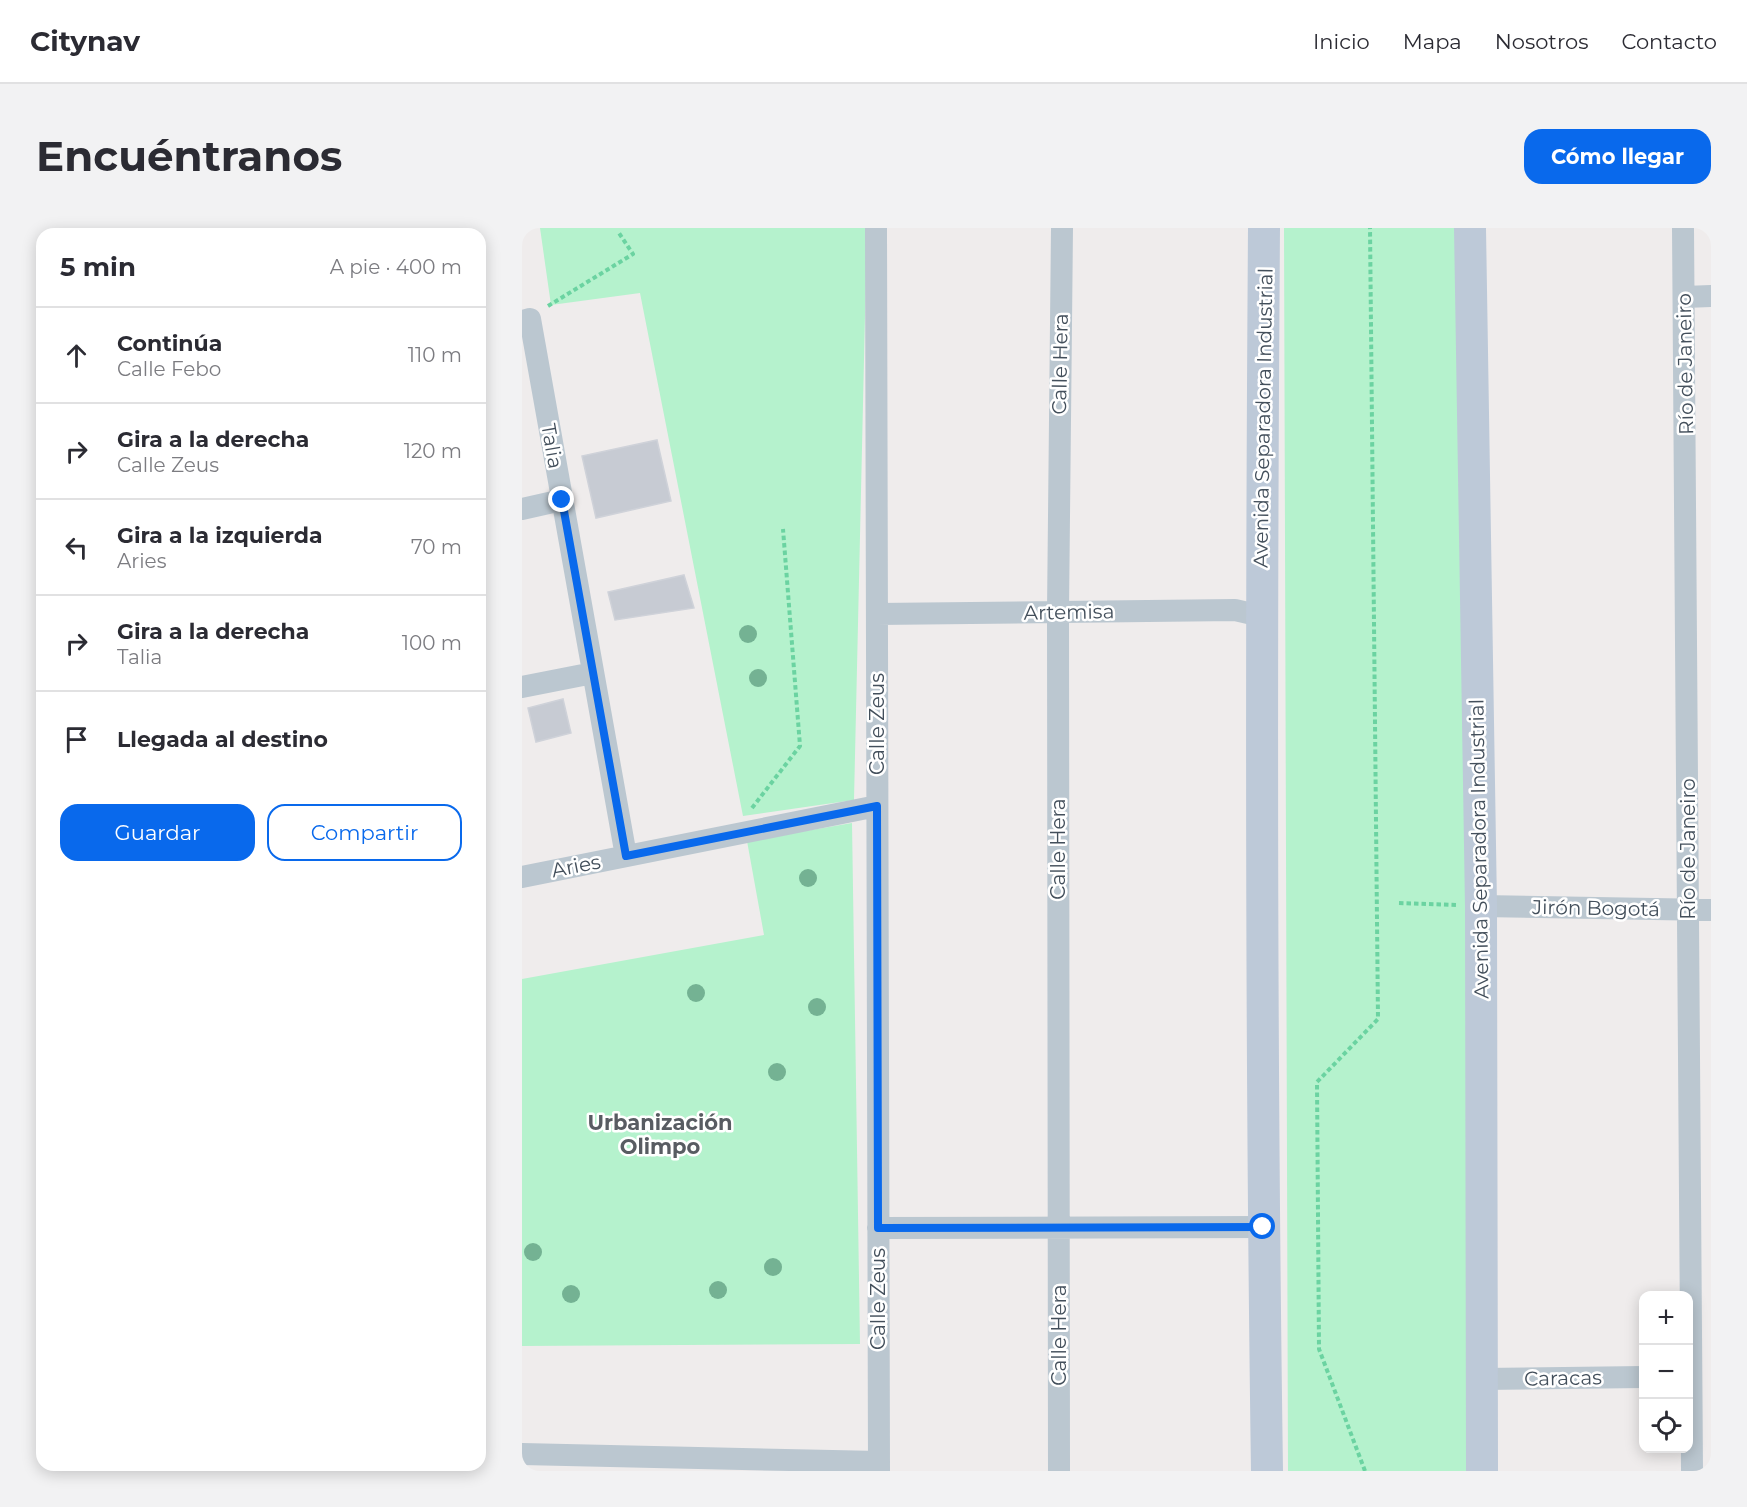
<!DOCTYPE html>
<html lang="es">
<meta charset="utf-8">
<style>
:root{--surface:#fff;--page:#f2f2f3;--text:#2b2b33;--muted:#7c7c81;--line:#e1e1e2;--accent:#0969ec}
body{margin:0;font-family:Montserrat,sans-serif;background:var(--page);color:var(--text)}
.controls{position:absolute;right:18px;bottom:18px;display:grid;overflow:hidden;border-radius:12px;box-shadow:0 3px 15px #0003}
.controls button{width:54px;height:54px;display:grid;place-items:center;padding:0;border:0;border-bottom:2px solid var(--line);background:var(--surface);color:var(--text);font:30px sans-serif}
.stop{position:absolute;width:18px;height:18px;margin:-14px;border:4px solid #0969ec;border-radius:50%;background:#fff}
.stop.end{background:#0969ec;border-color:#fff;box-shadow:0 2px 6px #0008}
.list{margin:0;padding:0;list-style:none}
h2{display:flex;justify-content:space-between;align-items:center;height:78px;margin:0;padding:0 24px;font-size:26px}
h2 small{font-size:20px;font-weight:400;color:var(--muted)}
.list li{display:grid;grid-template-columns:39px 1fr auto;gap:18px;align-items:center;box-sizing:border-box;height:96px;padding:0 24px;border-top:2px solid var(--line)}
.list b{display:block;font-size:22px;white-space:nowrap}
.list p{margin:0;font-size:20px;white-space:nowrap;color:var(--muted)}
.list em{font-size:20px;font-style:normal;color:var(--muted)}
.actions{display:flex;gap:12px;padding:18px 24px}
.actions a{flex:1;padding:14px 0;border:2px solid var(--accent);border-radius:18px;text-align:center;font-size:21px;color:var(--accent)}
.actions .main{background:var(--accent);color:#fff}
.icon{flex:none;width:33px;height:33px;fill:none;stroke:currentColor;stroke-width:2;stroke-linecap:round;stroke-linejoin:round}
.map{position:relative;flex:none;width:1189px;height:1243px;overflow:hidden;border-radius:18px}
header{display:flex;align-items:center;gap:36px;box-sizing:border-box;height:84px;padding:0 30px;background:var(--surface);border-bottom:2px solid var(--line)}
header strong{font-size:28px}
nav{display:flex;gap:33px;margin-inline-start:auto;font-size:21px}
.intro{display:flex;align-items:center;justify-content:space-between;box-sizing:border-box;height:144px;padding:0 36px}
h1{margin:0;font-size:42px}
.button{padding:15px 27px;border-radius:18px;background:var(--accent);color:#fff;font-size:21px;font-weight:700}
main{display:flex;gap:36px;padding:0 36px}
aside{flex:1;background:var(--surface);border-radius:18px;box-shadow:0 3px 15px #0003}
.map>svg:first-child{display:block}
</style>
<header>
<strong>Citynav</strong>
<nav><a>Inicio</a><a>Mapa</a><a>Nosotros</a><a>Contacto</a></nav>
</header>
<div class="intro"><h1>Encuéntranos</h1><a class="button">Cómo llegar</a></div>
<main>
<aside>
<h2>5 min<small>A pie · 400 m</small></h2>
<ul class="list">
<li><svg class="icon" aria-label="ahead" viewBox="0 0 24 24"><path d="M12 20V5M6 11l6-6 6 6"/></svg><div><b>Continúa</b><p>Calle Febo</p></div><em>110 m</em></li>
<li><svg class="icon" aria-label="right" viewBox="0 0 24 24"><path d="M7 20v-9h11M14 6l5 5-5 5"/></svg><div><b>Gira a la derecha</b><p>Calle Zeus</p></div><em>120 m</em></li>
<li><svg class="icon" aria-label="left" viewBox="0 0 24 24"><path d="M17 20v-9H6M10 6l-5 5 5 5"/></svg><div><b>Gira a la izquierda</b><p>Aries</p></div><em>70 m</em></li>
<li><svg class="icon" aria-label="right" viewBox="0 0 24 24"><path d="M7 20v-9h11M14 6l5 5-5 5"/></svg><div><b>Gira a la derecha</b><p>Talia</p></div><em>100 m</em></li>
<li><svg class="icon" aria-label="arrive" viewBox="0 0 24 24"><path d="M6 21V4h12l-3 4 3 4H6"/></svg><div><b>Llegada al destino</b></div></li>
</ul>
<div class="actions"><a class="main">Guardar</a><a>Compartir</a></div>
</aside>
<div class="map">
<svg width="1189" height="1243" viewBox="0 0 1189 1243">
<rect width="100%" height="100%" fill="#efecec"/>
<!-- green -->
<path fill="#b5f2cd" d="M18 0H345L332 572 221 588 118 65 29 77Z
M762 0H943L950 1243H766Z
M330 595 338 1116 0 1118V751L242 707 225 613Z"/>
<!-- building -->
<path fill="#c7cbd3" stroke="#cfd2d9" stroke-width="1.5" d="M135 212 149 273 74 290 60 228Z
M162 347 172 380 93 392 86 364Z
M41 471 49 505 14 514 6 480Z"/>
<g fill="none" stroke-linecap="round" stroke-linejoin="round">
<!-- path -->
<path stroke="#6bd3a1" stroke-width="4" stroke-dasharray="4.5 3" stroke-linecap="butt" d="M26 78 111 26 97 5
M230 580 278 518 261 301
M877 675 934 677
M843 1243 797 1121 795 854 856 791 848 0"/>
<!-- street -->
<path stroke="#bbc7d0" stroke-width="22" d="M354 0 357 1243
M1161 0 1170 1243
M1163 69 1189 68
M0 93 8 91 104 628
M0 281 40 272
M355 386 713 382 739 388
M0 459 71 445
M0 649 355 578
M959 678 1189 682
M356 1000 741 999
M960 1151 1122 1149
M0 1226 357 1234
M537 1243 536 384 540 0"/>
<!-- secondary -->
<path stroke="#bdc9d8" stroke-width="32" d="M742 0C739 414 739 829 745 1243
M948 0 959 678 960 1243"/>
</g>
<!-- trees -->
<g fill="#74b293">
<circle cx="226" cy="406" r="9"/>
<circle cx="236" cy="450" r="9"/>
<circle cx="286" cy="650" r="9"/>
<circle cx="174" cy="765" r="9"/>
<circle cx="295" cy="779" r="9"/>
<circle cx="255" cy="844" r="9"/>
<circle cx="11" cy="1024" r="9"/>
<circle cx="251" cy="1039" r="9"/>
<circle cx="196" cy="1062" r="9"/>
<circle cx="49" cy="1066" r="9"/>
</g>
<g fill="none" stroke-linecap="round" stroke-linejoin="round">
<!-- route -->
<path stroke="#0969ec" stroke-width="8" d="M40 272 104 628 355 578 356 1000 741 999"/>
</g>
<g text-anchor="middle" stroke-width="5" stroke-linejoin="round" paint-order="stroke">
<!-- street labels -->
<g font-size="20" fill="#434f5b" stroke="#fff">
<text transform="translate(538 136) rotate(-89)" y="7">Calle Hera</text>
<text transform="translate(1163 136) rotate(-91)" y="7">Río de Janeiro</text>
<text transform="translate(741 190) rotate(-89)" y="7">Avenida Separadora Industrial</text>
<text transform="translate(30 218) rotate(80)" y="7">Talia</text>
<text transform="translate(547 384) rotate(-1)" y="7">Artemisa</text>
<text transform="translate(355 496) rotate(-90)" y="7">Calle Zeus</text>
<text transform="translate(536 621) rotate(-90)" y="7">Calle Hera</text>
<text transform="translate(957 621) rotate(-91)" y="7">Avenida Separadora Industrial</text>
<text transform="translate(1166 621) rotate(-90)" y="7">Río de Janeiro</text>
<text transform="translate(54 638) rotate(-11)" y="7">Aries</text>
<text transform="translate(1074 680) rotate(1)" y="7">Jirón Bogotá</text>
<text transform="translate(356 1071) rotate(-90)" y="7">Calle Zeus</text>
<text transform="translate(537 1107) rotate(-90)" y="7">Calle Hera</text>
<text transform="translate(1041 1150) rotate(-1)" y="7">Caracas</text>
</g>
<!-- neighbourhood labels -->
<g font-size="21" font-weight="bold" fill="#585c62" stroke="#fff">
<text x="138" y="902">Urbanización<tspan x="138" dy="24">Olimpo</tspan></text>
</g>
</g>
</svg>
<div class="controls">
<button>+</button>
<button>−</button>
<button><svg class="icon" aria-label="locate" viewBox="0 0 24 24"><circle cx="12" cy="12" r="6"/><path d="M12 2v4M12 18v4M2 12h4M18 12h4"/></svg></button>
</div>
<div class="stop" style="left:741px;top:999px"></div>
<div class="stop end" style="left:40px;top:272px"></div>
</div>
</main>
